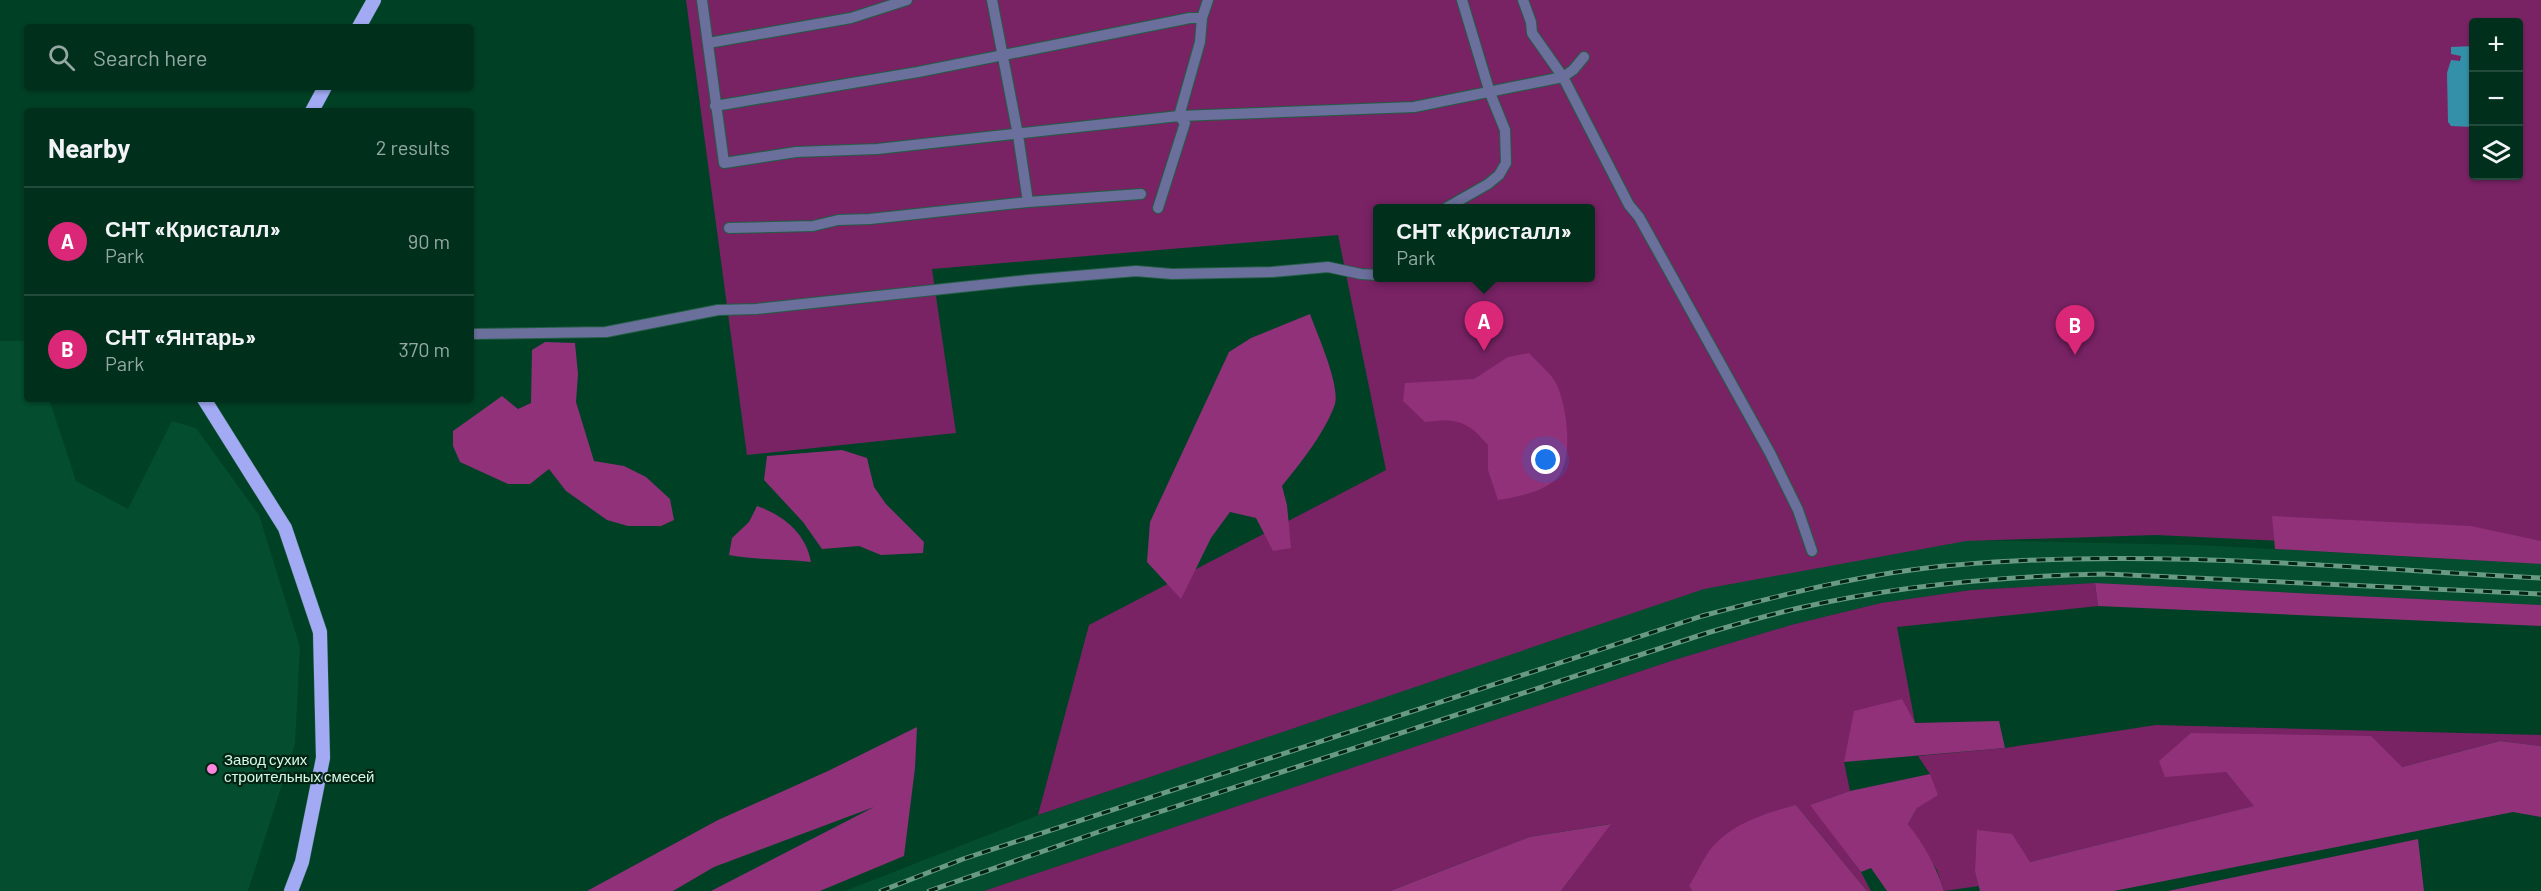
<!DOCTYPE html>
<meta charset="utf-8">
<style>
:root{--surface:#00301c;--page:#0a3825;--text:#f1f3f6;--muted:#95a9a3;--line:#224b3b;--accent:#db2777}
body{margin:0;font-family:Barlow,sans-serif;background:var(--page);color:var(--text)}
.controls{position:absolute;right:18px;top:18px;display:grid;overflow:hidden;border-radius:6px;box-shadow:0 2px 4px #0004}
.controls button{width:54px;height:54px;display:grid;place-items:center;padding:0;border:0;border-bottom:2px solid var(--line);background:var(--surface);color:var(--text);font:30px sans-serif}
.you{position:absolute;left:1546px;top:460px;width:21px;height:21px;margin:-15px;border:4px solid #fff;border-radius:50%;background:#1a73e8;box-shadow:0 0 0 9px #1a73e833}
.badge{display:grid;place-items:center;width:39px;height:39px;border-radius:50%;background:var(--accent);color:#fff;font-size:20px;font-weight:700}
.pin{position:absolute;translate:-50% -50px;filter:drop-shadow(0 2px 3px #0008)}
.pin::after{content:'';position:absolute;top:32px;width:21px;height:18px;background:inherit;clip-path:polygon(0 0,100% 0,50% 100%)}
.popup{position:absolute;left:1373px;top:204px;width:222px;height:78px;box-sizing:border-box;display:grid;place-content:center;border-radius:6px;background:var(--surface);filter:drop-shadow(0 2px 4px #0005);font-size:20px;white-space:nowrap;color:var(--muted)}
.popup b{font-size:22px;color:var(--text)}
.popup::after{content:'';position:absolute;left:50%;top:100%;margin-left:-12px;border:12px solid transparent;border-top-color:var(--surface)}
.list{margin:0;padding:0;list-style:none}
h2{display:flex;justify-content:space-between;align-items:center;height:78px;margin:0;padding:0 24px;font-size:26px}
h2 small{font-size:20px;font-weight:400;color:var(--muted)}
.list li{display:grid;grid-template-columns:39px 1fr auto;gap:18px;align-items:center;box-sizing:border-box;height:108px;padding:0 24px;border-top:2px solid var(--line)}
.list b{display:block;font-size:22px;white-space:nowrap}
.list p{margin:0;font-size:20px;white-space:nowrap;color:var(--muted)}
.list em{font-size:20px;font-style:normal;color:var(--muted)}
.icon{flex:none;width:33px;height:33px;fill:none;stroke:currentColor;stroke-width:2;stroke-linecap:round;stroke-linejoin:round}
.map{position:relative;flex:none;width:2541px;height:891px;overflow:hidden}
.search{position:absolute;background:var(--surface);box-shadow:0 2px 4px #0004;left:24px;top:24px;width:450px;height:66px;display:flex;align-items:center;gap:15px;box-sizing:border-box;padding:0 21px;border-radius:6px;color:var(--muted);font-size:22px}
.panel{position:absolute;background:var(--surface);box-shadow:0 2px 4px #0004;left:24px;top:108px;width:450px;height:294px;border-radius:6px}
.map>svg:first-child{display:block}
</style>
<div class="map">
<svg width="2541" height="891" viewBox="0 0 2541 891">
<rect width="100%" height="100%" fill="#004025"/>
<!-- built -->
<path fill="#044d2f" d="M0 341H27V399H49L76 481 128 509 172 421 196 428 259 515 300 647 295 744 248 891H0Z
M1966 540 2199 545 2541 564V605L2095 583 1971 590 1881 603 1791 625 1674 660 984 891H845L1044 813 1705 588Z"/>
<!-- green -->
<path fill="#792365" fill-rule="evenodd" d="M686 0H2541V553L2156 535 1966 541 1704 589 1038 815 1089 625 1386 470 1338 235 932 269 956 433 747 455ZM2474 22H2518V176H2474ZM1378 208H1591V278H1378Z
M2095 583 2098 606 1897 627 1915 723 1844 762 1850 791 1811 805 1861 872 1871 891H1867L1796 805 1689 886 1692 891H1561L1610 824 1529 837 1390 891H984L1674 660 1791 625 1881 603 1971 590Z
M2156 725 2541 735V746L2500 741 2402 767 2226 772 2255 806 2030 862 1975 872 1979 886 1944 891 1937 870 1908 824 1917 808 1930 774 1918 756 2005 748Z"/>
<!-- forest -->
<path fill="#903179" d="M1310 314C1317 334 1340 384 1335 404 1326 431 1300 464 1282 486L1287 505 1291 548 1273 551 1256 518 1230 512 1211 538 1181 599 1147 562 1150 522 1229 352 1251 338Z
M545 342 575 343 578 374 576 402 594 461 624 466 646 477 670 499 674 520 661 526H628L607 520 566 491 549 469 530 484H508L460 462 453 446V431L502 396 518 409 531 403 532 350Z
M1529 353C1538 363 1552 374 1557 385 1567 408 1575 462 1555 480 1540 493 1516 497 1498 500L1488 470V445C1467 420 1456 418 1425 422L1403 401 1405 383 1474 379 1508 357Z
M842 450 867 458 874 487 886 504 924 542 923 553 881 555 859 546 822 549 803 522 764 480 767 456Z
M757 506C783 515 806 533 811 562 783 559 756 560 729 555L732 538 749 522Z
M2272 516 2471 526 2541 541V564L2275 549Z
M2095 583 2541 605V626L2098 606Z
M1902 699 1915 723 1999 721 2005 748 1844 762 1854 711Z
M917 727 915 768 904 856 820 891H711L874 807 714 867 673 891H587L718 820 828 771Z
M2191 733 2371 736 2402 767 2500 741 2541 746V817L2513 812 2114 891H1980L1975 872 1977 830 2012 834 2030 862 2254 806 2226 772 2165 777 2159 761Z
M1930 774 1938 795 1917 808 1908 824C1924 845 1936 866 1944 891H1887L1871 868 1861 872 1810 805 1850 791Z
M1796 805 1867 891H1692L1689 886C1696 875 1702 861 1710 850 1730 824 1766 813 1796 805Z
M1611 824 1561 891H1390L1529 837Z
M2418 839 2424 891H2168Z"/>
<!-- water -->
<path fill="#3490a8" d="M2474 46 2473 127 2451 126 2448 122 2447 73 2451 60 2460 61 2461 56 2451 54V47Z"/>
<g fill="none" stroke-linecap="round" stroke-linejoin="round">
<!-- minor casing -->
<g stroke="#225e44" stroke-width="12">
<path id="minor" d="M702 0 724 163 796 152 877 149 1179 116 1414 107 1563 77 1573 70 1584 57
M992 0 1018 135 1028 202
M1523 0 1531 22 1532 33 1563 77 1629 205 1639 217 1770 453 1798 510 1812 551
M708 43 851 18 907 0
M715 106 918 72 1190 18H1202
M1158 208 1185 123 1179 116 1200 42 1202 18 1208 0
M1446 208 1488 184 1499 175 1506 163 1505 130 1490 93 1462 0
M729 228 813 226 838 220 870 219 1028 202 1141 194
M471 334 606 332 718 310 756 309 1028 280 1136 271 1172 274 1272 272 1328 267 1361 274 1378 275"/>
</g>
<!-- major casing -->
<g stroke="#225e44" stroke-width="15">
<path id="major" d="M359 27 374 0
M312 111 325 87
M204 399 285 528 320 632 323 758 302 862 291 891"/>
</g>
<!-- minor -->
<use href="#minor" stroke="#6a6f9b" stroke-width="10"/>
<!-- major -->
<use href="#major" stroke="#a1aaf2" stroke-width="14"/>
<!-- rail casing -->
<g stroke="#689b82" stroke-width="5">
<path id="rail" d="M881 891 963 859 1702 616C1785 594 1870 572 1956 565 2151 548 2346 568 2541 578
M929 891 1107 829 1707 633C1737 624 1768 615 1799 608 1900 585 2003 576 2106 574L2541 594"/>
</g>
<!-- rail -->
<use href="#rail" stroke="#032314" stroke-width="3" stroke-dasharray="9" stroke-linecap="butt"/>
</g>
<!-- markers -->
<circle fill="#ff85de" stroke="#032314" stroke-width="2" cx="212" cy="769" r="6"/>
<g text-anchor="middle" stroke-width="4.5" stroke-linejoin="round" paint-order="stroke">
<!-- poi labels -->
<g font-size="15" fill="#d6fae4" stroke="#032314" text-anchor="start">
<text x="224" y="765">Завод сухих<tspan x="224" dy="17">строительных смесей</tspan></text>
</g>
</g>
</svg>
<div class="controls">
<button>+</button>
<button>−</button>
<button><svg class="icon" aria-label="layers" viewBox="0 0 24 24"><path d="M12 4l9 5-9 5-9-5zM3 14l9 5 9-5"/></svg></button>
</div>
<div class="you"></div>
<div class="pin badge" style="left:1484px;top:351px">A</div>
<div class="popup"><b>СНТ «Кристалл»</b>Park</div>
<div class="pin badge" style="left:2075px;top:355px">B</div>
<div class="search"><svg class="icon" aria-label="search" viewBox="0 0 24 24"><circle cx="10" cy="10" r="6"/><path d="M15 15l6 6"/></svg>Search here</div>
<section class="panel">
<h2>Nearby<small>2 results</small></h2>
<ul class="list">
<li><span class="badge">A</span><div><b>СНТ «Кристалл»</b><p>Park</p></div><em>90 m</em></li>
<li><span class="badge">B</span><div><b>СНТ «Янтарь»</b><p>Park</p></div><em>370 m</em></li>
</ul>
</section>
</div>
